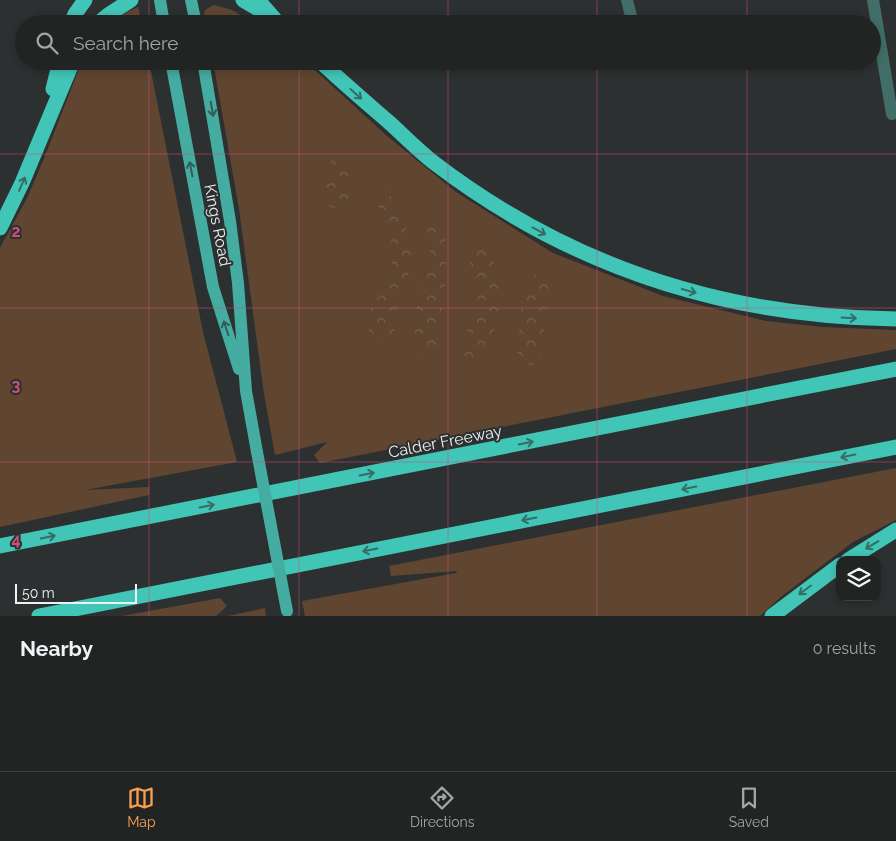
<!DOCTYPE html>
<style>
:root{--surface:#222424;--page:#2a2c2c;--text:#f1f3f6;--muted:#a2a4a6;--line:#3f4141;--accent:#f9a04d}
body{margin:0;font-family:Raleway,sans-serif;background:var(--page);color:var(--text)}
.controls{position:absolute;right:15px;bottom:15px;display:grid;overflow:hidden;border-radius:10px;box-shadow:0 2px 8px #0003}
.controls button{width:45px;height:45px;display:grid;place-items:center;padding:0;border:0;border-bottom:1px solid var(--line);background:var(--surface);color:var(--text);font:25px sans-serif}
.scale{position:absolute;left:15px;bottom:12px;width:122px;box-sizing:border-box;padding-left:5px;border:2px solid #eef1f0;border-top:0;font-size:14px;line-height:18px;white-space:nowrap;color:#eef1f0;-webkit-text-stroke:4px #2d3030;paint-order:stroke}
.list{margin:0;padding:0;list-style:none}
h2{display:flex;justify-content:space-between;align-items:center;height:65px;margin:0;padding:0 20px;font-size:21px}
h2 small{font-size:16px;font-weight:400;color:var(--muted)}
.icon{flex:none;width:28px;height:28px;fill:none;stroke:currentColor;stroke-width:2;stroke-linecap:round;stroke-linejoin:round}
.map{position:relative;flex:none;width:896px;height:616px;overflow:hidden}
.search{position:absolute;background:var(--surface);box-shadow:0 2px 8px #0003;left:15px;right:15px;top:15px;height:55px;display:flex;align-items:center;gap:12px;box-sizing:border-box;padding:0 18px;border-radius:28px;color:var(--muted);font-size:19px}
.sheet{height:155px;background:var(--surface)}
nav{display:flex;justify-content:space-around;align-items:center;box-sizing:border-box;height:70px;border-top:1px solid var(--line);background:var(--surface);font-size:14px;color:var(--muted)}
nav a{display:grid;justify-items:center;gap:2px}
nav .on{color:var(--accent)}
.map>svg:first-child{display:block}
</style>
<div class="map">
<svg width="896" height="616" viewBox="0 0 896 616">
<defs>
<pattern id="forest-crowns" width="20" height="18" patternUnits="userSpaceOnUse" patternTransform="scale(1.25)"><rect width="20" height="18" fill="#604631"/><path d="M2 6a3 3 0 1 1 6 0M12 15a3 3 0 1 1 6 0" fill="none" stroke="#77614f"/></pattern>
</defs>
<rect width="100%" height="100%" fill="#2d3030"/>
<!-- grass -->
<path fill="#604631" d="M214 5 232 10 256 24H206L204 12 208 8Z
M138 7 142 24H109L127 12Z
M82 61H149L203 332 237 462 85 490 149 487V495L0 527V248L27 198 43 161Z
M213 61H305L387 136 456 192 553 253 663 296 766 321 822 327 896 330V349L320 463 314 455 327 442 275 455 264 394 239 209Z
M896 468V520L853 542 782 596 760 616H305L302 601 456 573 457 571 391 576 389 566Z
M220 598 227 606 216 616H122Z
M265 608 266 616H228Z"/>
<!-- forest -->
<path fill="url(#forest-crowns)" d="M337 159C342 161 348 163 350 168 352 171 352 176 351 180 351 186 351 194 348 200 342 211 327 211 324 199L329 164 332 160Z
M381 187H386L388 190C397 211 412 235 411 258 411 276 400 295 396 313 395 320 396 330 393 336 388 343 374 342 370 334 368 329 368 317 369 311 371 306 377 300 380 295 385 286 390 274 392 263 397 238 380 218 375 194Z
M432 215C453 220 446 286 443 302 442 310 439 317 437 325 436 334 438 343 439 352L435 357 429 358 418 351C407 313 424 294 429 259 431 245 425 232 427 219Z
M479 249C483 249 487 250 489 254 497 263 503 294 502 306 501 313 497 321 495 328 489 345 485 364 463 356L460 348C466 332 477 313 478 295 478 279 462 264 474 250Z
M534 275C545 275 550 281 550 292L540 356 534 364C527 365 523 365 518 360L517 351 524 284 528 278Z"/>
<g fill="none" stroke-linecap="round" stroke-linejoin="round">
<!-- street -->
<path stroke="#416f68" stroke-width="12" d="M627 0 633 24
M873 0 892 114
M643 61V62"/>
<!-- primary -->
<path stroke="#44aca0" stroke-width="12" d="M160 0 164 24
M191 0 196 24
M171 61 213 287 239 369
M203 61 230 221 238 283 246 391 257 452"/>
<!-- highway -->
<path stroke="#41c5b7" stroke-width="15" d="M243 0 265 13
M258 0 279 24
M71 24 75 14 85 0
M97 24 108 15 131 0
M320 61C343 83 367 103 391 124 405 137 418 150 433 162 570 267 724 317 896 319
M53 89 60 61
M0 228 22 183 73 61
M0 546 896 369
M848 560 896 530
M39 616 896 447
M772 616 840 565"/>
<!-- primary-bridge -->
<path stroke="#44aca0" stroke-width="12" d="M257 452 287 611"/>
</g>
<!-- one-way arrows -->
<defs><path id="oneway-shaft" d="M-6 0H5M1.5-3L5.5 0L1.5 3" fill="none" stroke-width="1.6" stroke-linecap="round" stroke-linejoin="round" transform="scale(1.25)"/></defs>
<g stroke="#356c66">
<use href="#oneway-shaft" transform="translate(356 94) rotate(42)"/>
<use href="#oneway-shaft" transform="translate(22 184) rotate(-66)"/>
<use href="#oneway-shaft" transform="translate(539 231) rotate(28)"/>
<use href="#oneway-shaft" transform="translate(689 291) rotate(16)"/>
<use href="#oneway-shaft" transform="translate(849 318) rotate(3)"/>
<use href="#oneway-shaft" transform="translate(526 443) rotate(-11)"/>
<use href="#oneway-shaft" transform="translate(848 456) rotate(169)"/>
<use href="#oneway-shaft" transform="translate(367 474) rotate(-11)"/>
<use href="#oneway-shaft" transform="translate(689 488) rotate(169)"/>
<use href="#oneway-shaft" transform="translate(207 506) rotate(-11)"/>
<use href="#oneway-shaft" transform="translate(529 519) rotate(169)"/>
<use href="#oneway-shaft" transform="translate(48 537) rotate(-11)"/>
<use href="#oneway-shaft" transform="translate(872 545) rotate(149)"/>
<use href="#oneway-shaft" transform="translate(370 550) rotate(169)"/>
<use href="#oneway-shaft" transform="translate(805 590) rotate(143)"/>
</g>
<g stroke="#355b57">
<use href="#oneway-shaft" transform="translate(212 109) rotate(80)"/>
<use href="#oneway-shaft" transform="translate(191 169) rotate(-101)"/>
<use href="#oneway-shaft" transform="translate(226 328) rotate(-108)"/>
</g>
<!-- grid -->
<path fill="none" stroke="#cd4e80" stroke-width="1" stroke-opacity="0.55" d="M149 0V24M299 0V24M448 0V24M597 0V24M747 0V24M149 61V616M299 61V616M448 61V616M597 61V616M747 61V616M0 154H896M0 308H896M0 462H896"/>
<g text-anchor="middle" stroke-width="4" stroke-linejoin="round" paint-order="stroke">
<!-- street labels -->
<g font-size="16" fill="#eef1f0" stroke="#2d3030">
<text transform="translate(218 225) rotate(79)" y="6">Kings Road</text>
<text transform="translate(445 441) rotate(-11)" y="6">Calder Freeway</text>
</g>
</g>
<g font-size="16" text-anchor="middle" font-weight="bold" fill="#cd4e80" stroke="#2d3030" stroke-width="4" stroke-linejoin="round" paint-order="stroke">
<text x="16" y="237">2</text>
<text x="16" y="391">3</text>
<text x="16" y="545">4</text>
</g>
</svg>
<div class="controls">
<button><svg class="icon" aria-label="layers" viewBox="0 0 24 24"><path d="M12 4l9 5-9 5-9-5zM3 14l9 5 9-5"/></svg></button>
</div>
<div class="scale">50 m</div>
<div class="search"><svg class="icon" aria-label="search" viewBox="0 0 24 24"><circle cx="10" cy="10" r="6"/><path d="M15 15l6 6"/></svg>Search here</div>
</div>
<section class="sheet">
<h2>Nearby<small>0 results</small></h2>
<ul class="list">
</ul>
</section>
<nav>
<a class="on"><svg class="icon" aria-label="map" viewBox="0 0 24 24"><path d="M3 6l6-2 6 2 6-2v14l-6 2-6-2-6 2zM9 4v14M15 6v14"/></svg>Map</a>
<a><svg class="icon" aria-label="directions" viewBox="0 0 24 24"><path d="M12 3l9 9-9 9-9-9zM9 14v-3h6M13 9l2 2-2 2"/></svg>Directions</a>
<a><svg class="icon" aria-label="saved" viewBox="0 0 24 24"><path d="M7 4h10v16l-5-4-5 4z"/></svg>Saved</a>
</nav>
